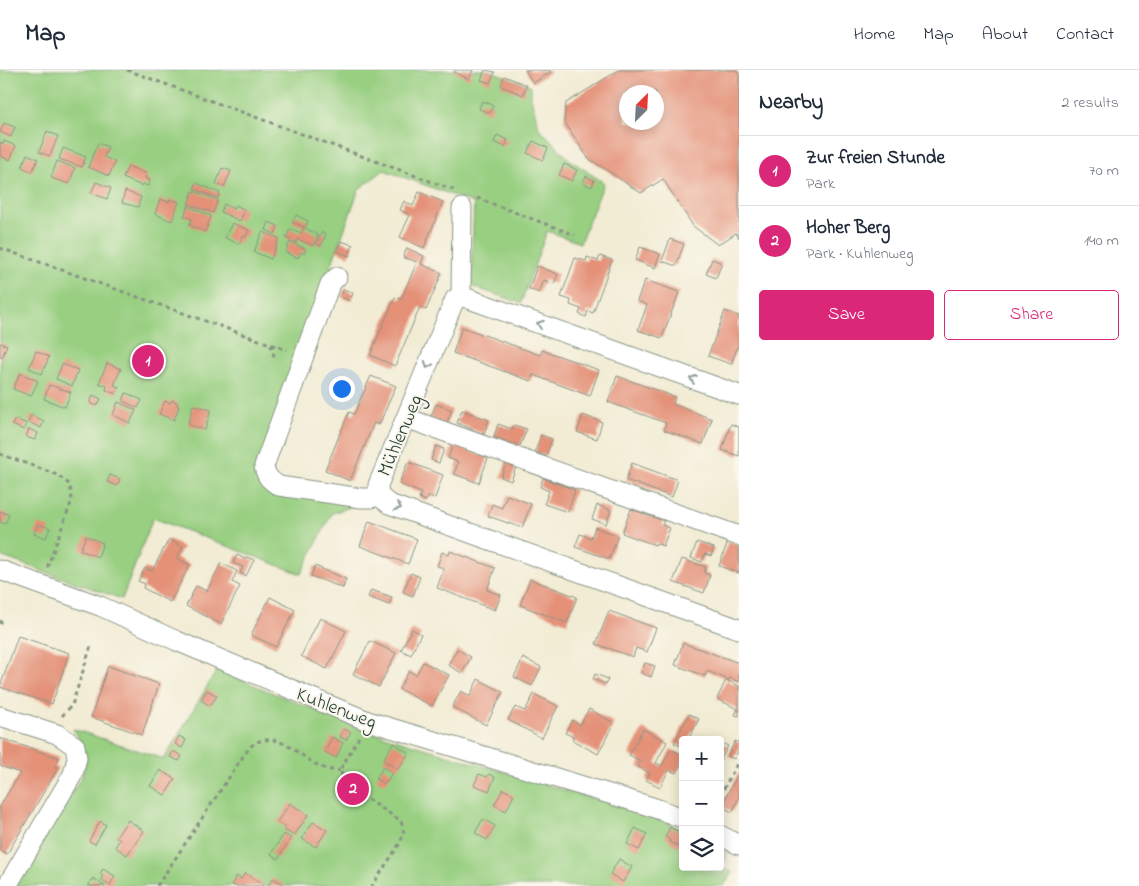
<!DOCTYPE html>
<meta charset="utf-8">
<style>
:root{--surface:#fff;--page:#f2f2f3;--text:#1f2937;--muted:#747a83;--line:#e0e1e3;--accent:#db2777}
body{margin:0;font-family:"Indie Flower",sans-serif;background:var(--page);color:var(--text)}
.controls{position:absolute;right:15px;bottom:15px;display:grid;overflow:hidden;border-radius:5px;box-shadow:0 2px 12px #0003}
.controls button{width:45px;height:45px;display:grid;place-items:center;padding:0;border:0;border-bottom:1px solid var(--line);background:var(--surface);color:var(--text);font:25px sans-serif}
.compass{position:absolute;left:619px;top:15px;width:45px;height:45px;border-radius:50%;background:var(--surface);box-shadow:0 2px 12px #0003;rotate:24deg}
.you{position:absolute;left:341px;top:318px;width:18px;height:18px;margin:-12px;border:4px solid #fff;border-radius:50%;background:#1a73e8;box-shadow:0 0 0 8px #1a73e833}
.badge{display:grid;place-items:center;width:32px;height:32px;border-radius:50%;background:var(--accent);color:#fff;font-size:16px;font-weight:700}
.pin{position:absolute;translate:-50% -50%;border:2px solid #fff;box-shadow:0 1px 5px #0006}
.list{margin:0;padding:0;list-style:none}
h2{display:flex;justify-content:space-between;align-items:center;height:65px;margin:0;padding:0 20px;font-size:21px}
h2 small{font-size:16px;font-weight:400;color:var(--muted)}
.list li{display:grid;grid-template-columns:32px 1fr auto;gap:15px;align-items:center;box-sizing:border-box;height:70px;padding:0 20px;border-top:1px solid var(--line)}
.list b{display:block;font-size:19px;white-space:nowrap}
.list p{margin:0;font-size:16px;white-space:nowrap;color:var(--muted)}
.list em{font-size:16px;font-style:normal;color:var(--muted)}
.actions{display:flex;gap:10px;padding:15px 20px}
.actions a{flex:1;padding:11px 0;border:1px solid var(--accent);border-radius:5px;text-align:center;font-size:18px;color:var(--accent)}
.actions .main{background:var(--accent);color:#fff}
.icon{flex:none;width:28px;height:28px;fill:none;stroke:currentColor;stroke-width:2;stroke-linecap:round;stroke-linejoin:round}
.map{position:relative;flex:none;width:739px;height:816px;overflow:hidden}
header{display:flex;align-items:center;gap:30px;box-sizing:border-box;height:70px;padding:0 25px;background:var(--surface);border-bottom:1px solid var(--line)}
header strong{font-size:24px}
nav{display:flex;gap:28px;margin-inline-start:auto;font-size:18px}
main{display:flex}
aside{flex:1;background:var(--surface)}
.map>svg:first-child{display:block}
</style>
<header>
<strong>Map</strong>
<nav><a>Home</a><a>Map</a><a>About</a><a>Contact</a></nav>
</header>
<main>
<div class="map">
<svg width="739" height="816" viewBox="0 0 739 816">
<rect width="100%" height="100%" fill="#fbf7ec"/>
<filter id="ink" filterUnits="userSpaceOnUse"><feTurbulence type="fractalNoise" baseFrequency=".02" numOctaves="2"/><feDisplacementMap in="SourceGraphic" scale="10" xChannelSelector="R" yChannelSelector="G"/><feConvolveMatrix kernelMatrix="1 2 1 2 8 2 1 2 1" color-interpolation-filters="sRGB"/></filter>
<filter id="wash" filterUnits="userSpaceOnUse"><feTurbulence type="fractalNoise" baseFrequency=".0096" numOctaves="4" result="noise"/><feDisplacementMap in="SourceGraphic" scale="20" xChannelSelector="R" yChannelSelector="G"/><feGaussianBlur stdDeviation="1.12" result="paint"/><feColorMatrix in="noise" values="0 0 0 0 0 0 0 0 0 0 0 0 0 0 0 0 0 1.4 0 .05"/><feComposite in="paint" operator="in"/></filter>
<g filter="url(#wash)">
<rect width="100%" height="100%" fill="#f2ecd4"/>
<!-- green -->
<path fill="#98cf81" stroke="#5c865a" d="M0 0H488L531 16V28L539 58 569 89 604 113 580 173 547 161 521 233 471 216 474 133 384 100 359 119 255 407 262 415 269 419 357 435 332 443 301 504 153 448 122 529 0 486Z
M217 600 361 659 657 748 683 760V797H720V776L726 779V788L722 797 732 802 724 816H14L82 706C89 685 84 677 73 659L164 689Z"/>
<g id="blocks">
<!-- building -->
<path fill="#e49178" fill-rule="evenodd" d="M455 0H473L469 9 454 2Z
M485 0 495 2 490 13 481 10Z
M525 0H549L551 2 533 13Z
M619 0H736L739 4V168L736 163 718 175 693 156 663 109 641 123 588 88 564 51 566 33ZM626 22H656V52H626Z
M504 6 527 15 523 25 501 16Z
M482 31 493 35 490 43 479 39Z
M4 53 15 57 11 67 0 62Z
M47 61 58 66 50 86 39 82Z
M497 65 508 70 505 77 494 72Z
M4 71 16 76 10 90 0 86V72L3 74Z
M533 71 548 78 543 90 527 83Z
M98 73 108 77 104 87 115 92 109 106 88 97Z
M63 78 86 87 82 97 59 89Z
M27 84 38 89 32 102 22 97Z
M57 91 75 98 69 114 51 108Z
M564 94 577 100 572 111 559 105Z
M128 96 147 104 145 108 150 110 148 116 143 114 142 116 123 108Z
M222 98 231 101 224 117 216 114Z
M586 106 594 110 592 117 583 113Z
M96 112 111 118 107 129 91 123Z
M196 113 220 123 218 128 194 119Z
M125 121 141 127 138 137 122 133Z
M193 121 218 130 213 143 188 134Z
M419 122 443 132 424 178 400 167 410 145 400 140 404 131 413 136Z
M160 129 169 132 170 129 179 132 172 151 155 144Z
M224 134 234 139 236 135 245 140 240 151 221 142Z
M188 136 211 146 205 162 189 155 192 149 184 146Z
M296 145 308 151 305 158 318 165 313 176 298 169 296 173 286 168 290 159 301 163 304 157 292 152Z
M269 152 278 156 275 164 266 160Z
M232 153 249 160 246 167 243 166 239 174 225 168Z
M262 162 279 168 271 189 254 182Z
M322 162 326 164 321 176 316 174Z
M670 169 684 174 676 196 662 191Z
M341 171 353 175 349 186 337 181Z
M290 172 306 179 304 184 301 182 298 188 285 182Z
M640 177 660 184 655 198 635 190Z
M407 178 424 186 421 194 442 203 426 240 420 237 395 296 370 285 395 227 401 229 417 192 403 187Z
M600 186 612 190 593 243 588 241 586 247 579 244 581 239 570 235 571 230 561 227 575 188 586 191 587 187 598 191Z
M712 189 722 193 716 208 706 204Z
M537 196 558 204 554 214 544 210 539 223 529 219Z
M645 210 679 222 662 268 638 260 647 235 637 231Z
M344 219 353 223 350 231 341 227Z
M725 241 739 246V273L731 294 708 286Z
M462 257 540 285 542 280 599 300 590 326 533 305 531 311 453 283Z
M0 273 7 275 2 288 0 287Z
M36 281 49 287 42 304 29 298Z
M107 293 121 299 114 315 119 317 116 324 106 320 107 316 99 313Z
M62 294 78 300 72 316 56 309Z
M20 303 38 311 31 326 13 319Z
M371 306 396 316 379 355 374 353 350 411 325 400 349 342 354 344Z
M617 306 675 327 673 334 712 349 703 374 664 360 666 353 608 332Z
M49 315 71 322 65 337 44 329Z
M126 323 142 330 138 338 123 331Z
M93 325 101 329 97 336 90 333Z
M172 330 178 333 177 336 179 337 174 350 159 344 165 331 170 333Z
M118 332 136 340 130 353 113 345Z
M436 334 452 340 446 355 430 349Z
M193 335 211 340 205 360 188 355Z
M462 340 489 350 484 364 457 353Z
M31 345 44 351 41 358 28 352Z
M583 345 602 352 597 369 577 362Z
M15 349 27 354 24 360 12 355Z
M498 354 512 359 514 355 527 359 520 376 494 367Z
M731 354 739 357V386L722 380Z
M29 359 38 363 35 370 26 367Z
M541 365 552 369 546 386 535 382Z
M453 375 488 388 479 413 454 404 458 392 448 388Z
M436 376 444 379 439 393 431 390Z
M507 390 517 394 511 411 501 407Z
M408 392 443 405 435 428 429 426 426 431 419 428 421 423 399 414Z
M632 393 678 410 672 427 626 410Z
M110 405 120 409 117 416 107 412Z
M543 408 575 420 568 442 544 434 549 421 540 417Z
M507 425 531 434 522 458 488 446 492 434 502 438Z
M597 435 611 440 606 454 592 449Z
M631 439 664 451 662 455 670 458 663 476 656 473 655 475 622 463Z
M0 441 9 445 5 454 0 452Z
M369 451 417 469 408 494 360 476Z
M38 454 50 458 46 468 34 464Z
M595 457 618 466 609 489 575 477 580 464 591 468Z
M86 466 103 473 98 487 80 480Z
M169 469 183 477 177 488 190 495 170 532 143 518 145 514 138 511 145 498 152 501Z
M728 471 739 475V503L719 496Z
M697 472 714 478 711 486 705 484 702 492 691 488Z
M450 481 495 498 487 520 501 525 495 540 437 518 444 498 437 496 442 482 449 485Z
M237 485 245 489 247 487 254 490 246 506 240 503 243 497 233 493Z
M682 489 706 497 704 503 710 505 704 523 673 512Z
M221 493 237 501 232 512 240 516 221 554 186 536 196 516 207 521Z
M315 496 346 509 343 518 311 506Z
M411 503 420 507 413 526 403 522Z
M530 509 577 527 567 553 520 535Z
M371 520 392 527 389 535 368 527Z
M270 527 295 540 276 577 251 565Z
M609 541 656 558 647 582 636 578 633 587 596 574Z
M320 548 346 561 327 599 301 586Z
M412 559 421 564 411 585 401 580Z
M18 566 69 583 52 634 0 617Z
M370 571 396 583 379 617 353 604Z
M683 573 739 593V612L730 608 729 610 707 601 705 606 675 595Z
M457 579 471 587 462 603 448 595Z
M523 588 541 597 532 616 514 607Z
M423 592 449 605 432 636 399 619 409 601 416 605Z
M645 593 655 596 651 607 641 603Z
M108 596 159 614 142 665 91 647Z
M595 604 608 609 606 614 593 609Z
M478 609 503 622 486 655 452 637 461 621 470 626Z
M726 610 739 616V646L735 645 738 639 717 629Z
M207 620 217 626 210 636 201 630Z
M534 624 558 636 542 668 508 650 515 637 525 641Z
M589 639 614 653 598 684 572 670 574 667 565 663 572 650 580 655Z
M689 644 699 649 688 670H683V677L674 673Z
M344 659 351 662 346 670 340 667Z
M643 659 667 672 656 693 662 696 671 679 683 685V691L676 703 669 700 660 717 646 710 650 703 638 697 641 691 629 685Z
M179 666 186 670 182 678 175 674Z
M332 667 343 673 336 688 325 682Z
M0 668 59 688 55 697 58 698 7 784 0 780V736L20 703 0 696Z
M735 671 739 673V680L734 689 728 686Z
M720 672 728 676 720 691Z
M393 673 409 683 398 699 383 690Z
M173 681 182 686 179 691 170 687Z
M383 697 392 703 385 714 376 709Z
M160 700 175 709 165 725 150 716Z
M739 702V728L732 742 721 736Z
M479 704 487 707 489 704 495 707 489 721 474 715Z
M503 719 514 725 506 741 494 735Z
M290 733 308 745 294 766 284 760 286 758 277 752Z
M483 749 495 756 487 770 475 763Z
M128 750 144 761 127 785 115 777 120 769 116 767Z
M100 751 106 755 95 774 89 771Z
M313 752 327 760 316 777 302 769Z
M670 757 683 764V778L669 772 670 770 665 767Z
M635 758 647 764 639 780 627 774Z
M284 764 291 768 278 789 271 784Z
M619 789 632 797 623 812 610 804Z
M103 799 115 806 110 815 101 809 103 806 100 804Z
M245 803 263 814 262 816H234L232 814 236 806 241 809Z
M93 808 105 816H88Z
M273 808 286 816H268Z"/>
</g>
</g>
<g filter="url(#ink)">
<use href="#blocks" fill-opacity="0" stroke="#889484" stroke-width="1"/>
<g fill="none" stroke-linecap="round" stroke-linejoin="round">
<!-- minor casing -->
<g stroke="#889484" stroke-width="21">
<path id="minor" d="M337 207 330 214 264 396C266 407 270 410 279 416L361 428H371L379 426
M461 226 462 138
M739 325 461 226 455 229 378 415 379 426 389 434 739 559
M406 348 739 466
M0 500 100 536 177 571 324 633 368 651 649 736 683 748
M0 646 57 664 75 676 77 688 73 704 7 816
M720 765 739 775"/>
</g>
<!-- path -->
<path stroke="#889484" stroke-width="3" stroke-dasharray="4 4" stroke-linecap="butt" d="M127 0 457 121
M477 128 575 165
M0 178 287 280
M271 275 275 290
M0 384 58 405 70 415 72 430 47 498
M0 554 3 547
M62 646 72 635 91 576
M359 667 340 700 345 712 352 719 401 751 404 763 400 773 372 816
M720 726 739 690
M157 816 242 688C245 684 250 676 255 673 287 657 308 704 340 700"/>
<!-- minor -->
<use href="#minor" stroke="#fff" stroke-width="19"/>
</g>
<!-- one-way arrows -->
<defs><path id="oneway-chevron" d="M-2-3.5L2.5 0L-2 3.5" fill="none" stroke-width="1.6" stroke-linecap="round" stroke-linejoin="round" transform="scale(1.25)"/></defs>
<g stroke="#8f9e9a">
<use href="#oneway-chevron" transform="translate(540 254) rotate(-160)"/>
<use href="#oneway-chevron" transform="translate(428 295) rotate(113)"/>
<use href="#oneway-chevron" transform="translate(693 309) rotate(-160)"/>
<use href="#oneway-chevron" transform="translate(398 437) rotate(20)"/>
</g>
</g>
<g text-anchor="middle" stroke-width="4" stroke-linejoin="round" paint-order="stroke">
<!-- street labels -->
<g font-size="20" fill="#1f3d34" stroke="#fbf7ec">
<text transform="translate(399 365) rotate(-67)" y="7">Mühlenweg</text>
<text transform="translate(337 637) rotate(21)" y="7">Kuhlenweg</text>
</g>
</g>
</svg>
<div class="controls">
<button>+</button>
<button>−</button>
<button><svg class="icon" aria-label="layers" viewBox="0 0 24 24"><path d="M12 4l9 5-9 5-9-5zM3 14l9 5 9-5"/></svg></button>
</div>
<svg class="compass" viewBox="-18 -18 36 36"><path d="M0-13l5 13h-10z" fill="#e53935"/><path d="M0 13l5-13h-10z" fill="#747a83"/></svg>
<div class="you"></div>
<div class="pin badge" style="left:148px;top:291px">1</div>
<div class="pin badge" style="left:353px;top:719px">2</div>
</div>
<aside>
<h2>Nearby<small>2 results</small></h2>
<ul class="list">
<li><span class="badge">1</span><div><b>Zur freien Stunde</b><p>Park</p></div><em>70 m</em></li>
<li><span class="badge">2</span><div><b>Hoher Berg</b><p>Park · Kuhlenweg</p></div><em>140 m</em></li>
</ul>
<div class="actions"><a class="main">Save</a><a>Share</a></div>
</aside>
</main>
